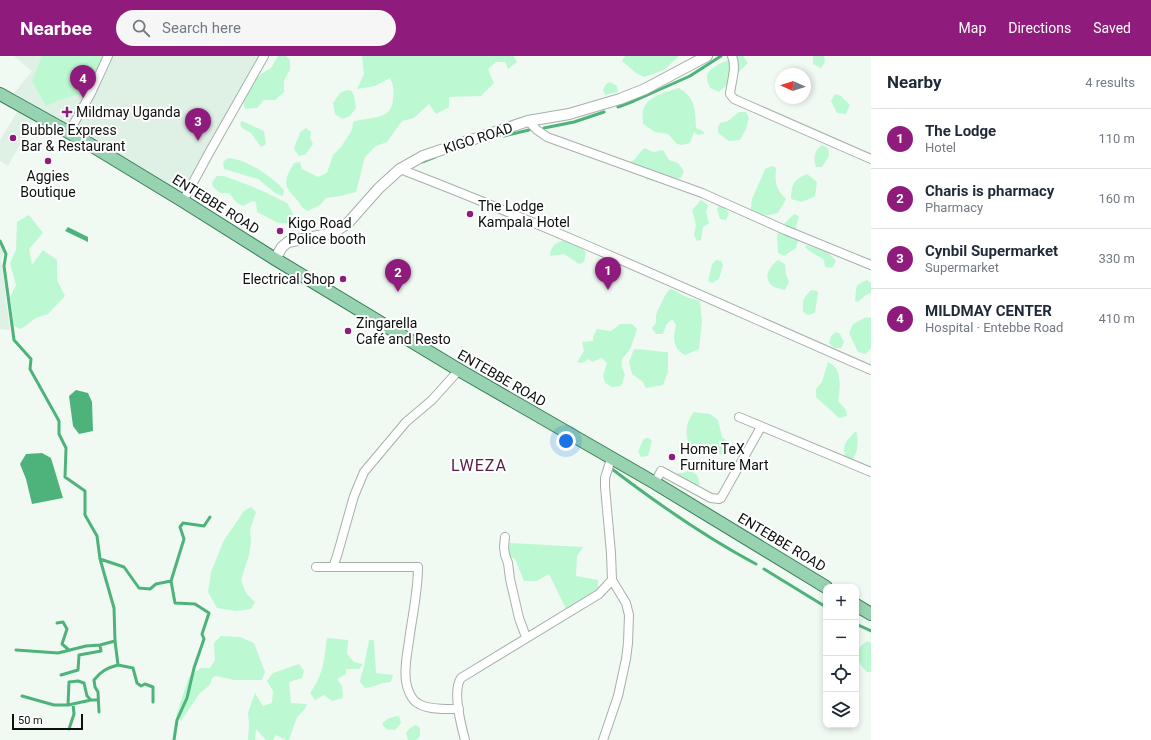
<!DOCTYPE html>
<meta charset="utf-8">
<style>
:root{--surface:#fff;--page:#f6f6f7;--text:#1f2937;--muted:#747a83;--line:#e0e1e3;--accent:#8f1b7c}
body{margin:0;font-family:Roboto,sans-serif;background:var(--page);color:var(--text)}
.controls{position:absolute;right:12px;bottom:12px;display:grid;overflow:hidden;border-radius:8px;box-shadow:0 2px 6px #0003}
.controls button{width:36px;height:36px;display:grid;place-items:center;padding:0;border:0;border-bottom:1px solid var(--line);background:var(--surface);color:var(--text);font:20px sans-serif}
.compass{position:absolute;left:775px;top:12px;width:36px;height:36px;border-radius:50%;background:var(--surface);box-shadow:0 2px 6px #0003;rotate:273deg}
.scale{position:absolute;left:12px;bottom:10px;width:71px;box-sizing:border-box;padding-left:4px;border:2px solid #0d100e;border-top:0;font-size:11px;line-height:14px;white-space:nowrap;color:#0d100e;-webkit-text-stroke:3px #fff;paint-order:stroke}
.you{position:absolute;left:566px;top:385px;width:14px;height:14px;margin:-10px;border:3px solid #fff;border-radius:50%;background:#1a73e8;box-shadow:0 0 0 6px #1a73e833}
.badge{display:grid;place-items:center;width:26px;height:26px;border-radius:50%;background:var(--accent);color:#fff;font-size:13px;font-weight:700}
.pin{position:absolute;translate:-50% -33px;filter:drop-shadow(0 1px 2px #0008)}
.pin::after{content:'';position:absolute;top:21px;width:14px;height:12px;background:inherit;clip-path:polygon(0 0,100% 0,50% 100%)}
.list{margin:0;padding:0;list-style:none}
h2{display:flex;justify-content:space-between;align-items:center;height:52px;margin:0;padding:0 16px;font-size:17px}
h2 small{font-size:13px;font-weight:400;color:var(--muted)}
.list li{display:grid;grid-template-columns:26px 1fr auto;gap:12px;align-items:center;box-sizing:border-box;height:60px;padding:0 16px;border-top:1px solid var(--line)}
.list b{display:block;font-size:15px;white-space:nowrap}
.list p{margin:0;font-size:13px;white-space:nowrap;color:var(--muted)}
.list em{font-size:13px;font-style:normal;color:var(--muted)}
.icon{flex:none;width:22px;height:22px;fill:none;stroke:currentColor;stroke-width:2;stroke-linecap:round;stroke-linejoin:round}
.map{position:relative;flex:none;width:871px;height:684px;overflow:hidden}
header{display:flex;align-items:center;gap:24px;box-sizing:border-box;height:56px;padding:0 20px;background:var(--accent);color:#fff}
header strong{font-size:19px}
nav{display:flex;gap:22px;margin-inline-start:auto;font-size:14px}
.search{width:280px;height:36px;background:var(--page);display:flex;align-items:center;gap:10px;box-sizing:border-box;padding:0 14px;border-radius:22px;color:var(--muted);font-size:15px}
main{display:flex}
aside{flex:1;background:var(--surface)}
.map>svg:first-child{display:block}
</style>
<header>
<strong>Nearbee</strong>
<div class="search"><svg class="icon" aria-label="search" viewBox="0 0 24 24"><circle cx="10" cy="10" r="6"/><path d="M15 15l6 6"/></svg>Search here</div>
<nav><a>Map</a><a>Directions</a><a>Saved</a></nav>
</header>
<main>
<div class="map">
<svg width="871" height="684" viewBox="0 0 871 684">
<rect width="100%" height="100%" fill="#f0faf3"/>
<!-- built -->
<path fill="#dff0e5" d="M14 0H262L181 137 14 37 32 15Z
M19 53 35 62 8 110 0 105V84Z
M0 189 4 196 1 203 10 274 0 273Z"/>
<!-- green -->
<path fill="#bcf8d1" d="M42 0H103L89 36 65 42 46 50 32 25Z
M278 0H286L290 4V14L284 24V36L275 44H264L257 52 245 53 243 45 253 26 261 18 271 12Z
M362 0H514L517 6 508 13 505 6H496L488 13 494 27 481 40 449 41V51L436 58 429 48 414 62 402 65 387 86 376 90 365 101 356 136 340 140 326 142 320 149 308 155C300 151 302 150 297 144 294 140 289 136 287 131 284 123 290 114 294 107L300 106 302 113 318 121 327 117 333 99 341 91 352 74 353 66C368 60 392 66 393 43 394 35 394 30 390 22L375 30 357 33 364 18Z
M625 0H679L664 14 644 21 636 17 622 5Z
M738 0H743L748 7C737 16 730 28 719 36L710 32C709 29 707 25 707 22 706 11 729 4 738 0Z
M813 0H824L825 6 821 12 813 8Z
M610 26 617 30 618 36 605 39 603 34 606 28Z
M679 32C696 43 695 53 696 72L703 75 704 78 698 79 694 76 690 87 682 89 677 88 668 78 655 76 643 68C643 64 642 59 643 55 646 40 667 36 679 32Z
M347 34 352 35 354 40 356 52 350 60 342 63 335 58 333 47 340 37Z
M835 38 841 40 850 49 846 58 837 57 831 45Z
M739 56H746L749 62 746 73 740 84 729 85 718 77V71L720 67 728 65Z
M242 65 264 75 266 88 261 91 251 77 242 72 240 67Z
M306 72 311 76 310 82 313 88 305 99 299 100 294 93C295 87 299 82 300 76Z
M822 89 828 92 829 100 822 111H816C813 102 814 95 822 89Z
M644 92 654 96 663 94 669 104 678 107 684 115 681 122 657 126 646 123 641 110 635 118 629 116 628 106 633 105Z
M228 102C247 103 272 121 284 134L283 140 275 137 258 123 224 113 223 106Z
M772 110 776 112C775 127 775 131 786 143L778 157C765 160 763 160 751 153L752 143 763 118 765 113Z
M807 118 817 126 815 140 802 146 791 143C792 128 793 124 807 118Z
M217 120H224L251 130 269 138 287 147 293 158 288 167H278L257 156 256 146 252 145 243 150 236 146 229 137H220L213 131 212 126Z
M701 144 708 149 706 156 709 167 703 171 701 184 697 185 694 179 696 169 692 154Z
M719 150H723L729 157 726 164 720 163 717 153Z
M794 158 799 160 796 171 798 186 796 192 784 200 778 197 777 179 785 167Z
M29 159 43 177 29 193 32 209 43 194 57 204V224L65 240 48 258 36 262 21 273 14 270 10 241 16 229 10 207 16 194 17 166Z
M575 183 586 197 584 206 579 208 564 198 550 200C551 185 563 184 575 183Z
M806 189 828 196 836 205 832 212 825 211 824 204C818 199 810 197 805 191Z
M716 204 721 205 723 209 719 223 712 227 708 225 712 208Z
M778 204 785 208 786 218 789 226 785 234C764 232 762 216 778 204Z
M867 224 871 227V237L866 239 858 246 855 245C857 231 853 230 867 224Z
M670 233C676 234 679 238 685 240 689 243 695 243 700 245L702 266 699 293 685 299C672 292 673 282 676 269L672 263 666 269 663 278H656L652 272 656 267C655 258 658 254 662 246 665 240 665 238 670 233Z
M811 234 817 235 818 237 815 257 808 259 803 256C803 243 802 244 811 234Z
M866 261 871 262V292L866 298 858 296 849 277 853 268Z
M620 268H632L637 273C635 279 633 285 631 291 624 304 617 301 625 319L621 330 612 331 605 327 603 320 607 307 602 302 592 306 588 303 582 307 577 306 584 295 582 286 593 285V281L597 273 611 275Z
M836 276 840 278 844 286 841 292H834L829 287 831 280Z
M634 293C646 293 656 296 668 296V316L663 329 646 332 643 326 632 318 629 306Z
M828 306C843 312 840 332 838 345L846 354 847 360 839 362 816 341V333L822 326Z
M694 356 710 358 718 364 722 381 730 387 731 396 722 399 716 396 711 390 695 394C693 392 690 389 689 387 684 377 687 364 694 356Z
M856 375C859 384 858 397 852 404L846 403C841 389 846 385 856 375Z
M646 382H649L652 385 648 400 641 401 638 396 643 384Z
M689 414 697 419 700 428 688 433 678 430 675 420 677 417H683Z
M251 451 256 456 250 474 251 486 249 499 241 524 246 537 255 546 251 553 236 555 217 552 208 536 211 516 224 484 244 455Z
M510 487 583 491 577 500 576 520 598 524V533L566 553 549 518 537 525H524L515 503 508 499V492Z
M221 580 240 581 254 587 265 616 262 624H234L216 620 212 622 210 629 199 638 181 665 176 660 189 621 201 612H210L215 604 214 587Z
M327 582 348 584 347 598 354 606 363 608 359 613H346V618L337 623 342 630 343 642 332 645 324 639 315 644 310 637C324 618 324 604 327 582Z
M369 584H374L376 617 393 619 391 626C382 626 374 631 365 632L360 626 361 619 363 615Z
M867 585 871 587V616H867C856 605 852 595 867 585Z
M299 608 304 615 302 622 289 626 291 647 307 648 304 654 297 661 289 684H286L276 679 273 684H266L256 673 255 684H248L249 668 248 657 255 637 263 650 272 647 273 635 267 625 273 617Z
M399 660 401 667 395 674 386 673 382 668C387 662 392 661 399 660Z
M416 669 420 672V680L416 684H408L406 677 410 672Z"/>
<!-- water -->
<path fill="#4eb37a" d="M68 171 88 181V186L65 175Z
M76 334 88 337 92 346 93 375 79 378 73 370 69 340Z
M42 397 51 402 63 442 32 448 26 423 20 408 26 398Z"/>
<g fill="none" stroke-linecap="round" stroke-linejoin="round">
<!-- stream -->
<path stroke="#4eb37a" stroke-width="3" d="M618 51 634 45 690 20 721 0
M544 72 574 66 604 56
M504 80 529 74
M486 84 492 82
M422 106 435 101
M0 185 6 198 4 210 14 284 31 303 30 313 59 365V378L66 392 65 421 85 435V459L97 480 100 503 124 511 139 532 150 533 156 528 171 525 175 547 195 548 209 557 202 578 204 583 194 612 187 642 177 664 174 684
M612 413C658 448 705 481 756 508
M764 513 826 551
M171 525 184 483 180 471 183 467 204 470 210 461
M57 567 63 566 67 573 62 588 69 594
M856 568 871 575
M16 594 58 597 86 590 100 589 115 585 114 552 100 503
M118 609 133 612 137 627 141 630 145 628 153 631V646
M61 619 78 614 79 599 101 595 100 589
M22 640 54 649H68L91 644
M68 649 69 626 78 625 84 627 87 640 91 644H98
M99 656 98 636 95 631 94 624C101 615 107 612 118 609L115 585
M69 673 74 658 73 648"/>
<!-- minor casing -->
<g stroke="#a6b0a9" stroke-width="10">
<path id="minor" d="M732 0C737 12 731 26 730 38L734 43 871 103
M528 65 537 74 547 81 702 137 785 174 871 209
M69 76 91 37 108 0
M400 113C559 174 715 246 871 314
M183 145 209 97 264 0
M739 361 871 416
M655 427 661 415 711 442 719 443 721 442 761 371
M505 481 504 491 505 499 508 507 510 523 519 562 526 581
M316 511H418C418 536 412 561 409 585 407 598 404 612 406 625 407 633 411 644 419 648 429 654 447 653 459 653
M333 511 337 500 354 440 364 416 406 366 432 344 459 314
M465 684C461 669 452 635 461 622L599 538 612 524
M603 684 618 640 626 603 628 587 629 559 626 547 612 524 611 497 605 431V422L611 403"/>
</g>
<!-- tertiary casing -->
<g stroke="#a6b0a9" stroke-width="12">
<path id="tertiary" d="M275 203 282 191 288 186 333 177 348 167 379 132 400 113 423 100 528 65 569 58 620 43 645 33 707 0"/>
</g>
<!-- primary casing -->
<g stroke="#3a7c56" stroke-width="14">
<path id="primary" d="M0 38 86 86 183 145 275 203 459 314 655 427 826 531
M856 549 871 558"/>
</g>
<!-- minor -->
<use href="#minor" stroke="#fff" stroke-width="8"/>
<!-- tertiary -->
<use href="#tertiary" stroke="#fff" stroke-width="10"/>
<!-- primary -->
<use href="#primary" stroke="#98d3b1" stroke-width="12"/>
</g>
<!-- markers -->
<g fill="#8f1b7c" stroke="#fff" stroke-width="1.5">
<path d="M65 50h4v4h4v4h-4v4h-4v-4h-4v-4h4z"/>
<circle cx="13" cy="82" r="4"/>
<circle cx="48" cy="105" r="4"/>
<circle cx="470" cy="158" r="4"/>
<circle cx="280" cy="175" r="4"/>
<circle cx="343" cy="223" r="4"/>
<circle cx="348" cy="275" r="4"/>
<circle cx="672" cy="401" r="4"/>
</g>
<g text-anchor="middle" stroke-width="4" stroke-linejoin="round" paint-order="stroke">
<!-- poi labels -->
<g font-size="14" fill="#0d100e" stroke="#fff" text-anchor="start">
<text x="76" y="61">Mildmay Uganda</text>
<text x="21" y="79">Bubble Express<tspan x="21" dy="16">Bar &amp; Restaurant</tspan></text>
<text x="48" y="125" text-anchor="middle">Aggies<tspan x="48" dy="16">Boutique</tspan></text>
<text x="478" y="155">The Lodge<tspan x="478" dy="16">Kampala Hotel</tspan></text>
<text x="288" y="172">Kigo Road<tspan x="288" dy="16">Police booth</tspan></text>
<text x="335" y="228" text-anchor="end">Electrical Shop</text>
<text x="356" y="272">Zingarella<tspan x="356" dy="16">Café and Resto</tspan></text>
<text x="680" y="398">Home TeX<tspan x="680" dy="16">Furniture Mart</tspan></text>
</g>
<!-- street labels -->
<g font-size="14" fill="#0d100e" stroke="#fff">
<text transform="translate(478 82) rotate(-18)" y="5">KIGO ROAD</text>
<text transform="translate(216 148) rotate(32)" y="5">ENTEBBE ROAD</text>
<text transform="translate(502 322) rotate(30)" y="5">ENTEBBE ROAD</text>
<text transform="translate(782 486) rotate(31)" y="5">ENTEBBE ROAD</text>
</g>
<!-- quarter labels -->
<g font-size="16" letter-spacing="1" fill="#57204c" stroke="#fff">
<text x="479" y="415">LWEZA</text>
</g>
</g>
</svg>
<div class="controls">
<button>+</button>
<button>−</button>
<button><svg class="icon" aria-label="locate" viewBox="0 0 24 24"><circle cx="12" cy="12" r="6"/><path d="M12 2v4M12 18v4M2 12h4M18 12h4"/></svg></button>
<button><svg class="icon" aria-label="layers" viewBox="0 0 24 24"><path d="M12 4l9 5-9 5-9-5zM3 14l9 5 9-5"/></svg></button>
</div>
<svg class="compass" viewBox="-18 -18 36 36"><path d="M0-13l5 13h-10z" fill="#e53935"/><path d="M0 13l5-13h-10z" fill="#747a83"/></svg>
<div class="scale">50 m</div>
<div class="you"></div>
<div class="pin badge" style="left:608px;top:234px">1</div>
<div class="pin badge" style="left:398px;top:236px">2</div>
<div class="pin badge" style="left:198px;top:85px">3</div>
<div class="pin badge" style="left:83px;top:42px">4</div>
</div>
<aside>
<h2>Nearby<small>4 results</small></h2>
<ul class="list">
<li><span class="badge">1</span><div><b>The Lodge</b><p>Hotel</p></div><em>110 m</em></li>
<li><span class="badge">2</span><div><b>Charis is pharmacy</b><p>Pharmacy</p></div><em>160 m</em></li>
<li><span class="badge">3</span><div><b>Cynbil Supermarket</b><p>Supermarket</p></div><em>330 m</em></li>
<li><span class="badge">4</span><div><b>MILDMAY CENTER</b><p>Hospital · Entebbe Road</p></div><em>410 m</em></li>
</ul>
</aside>
</main>
